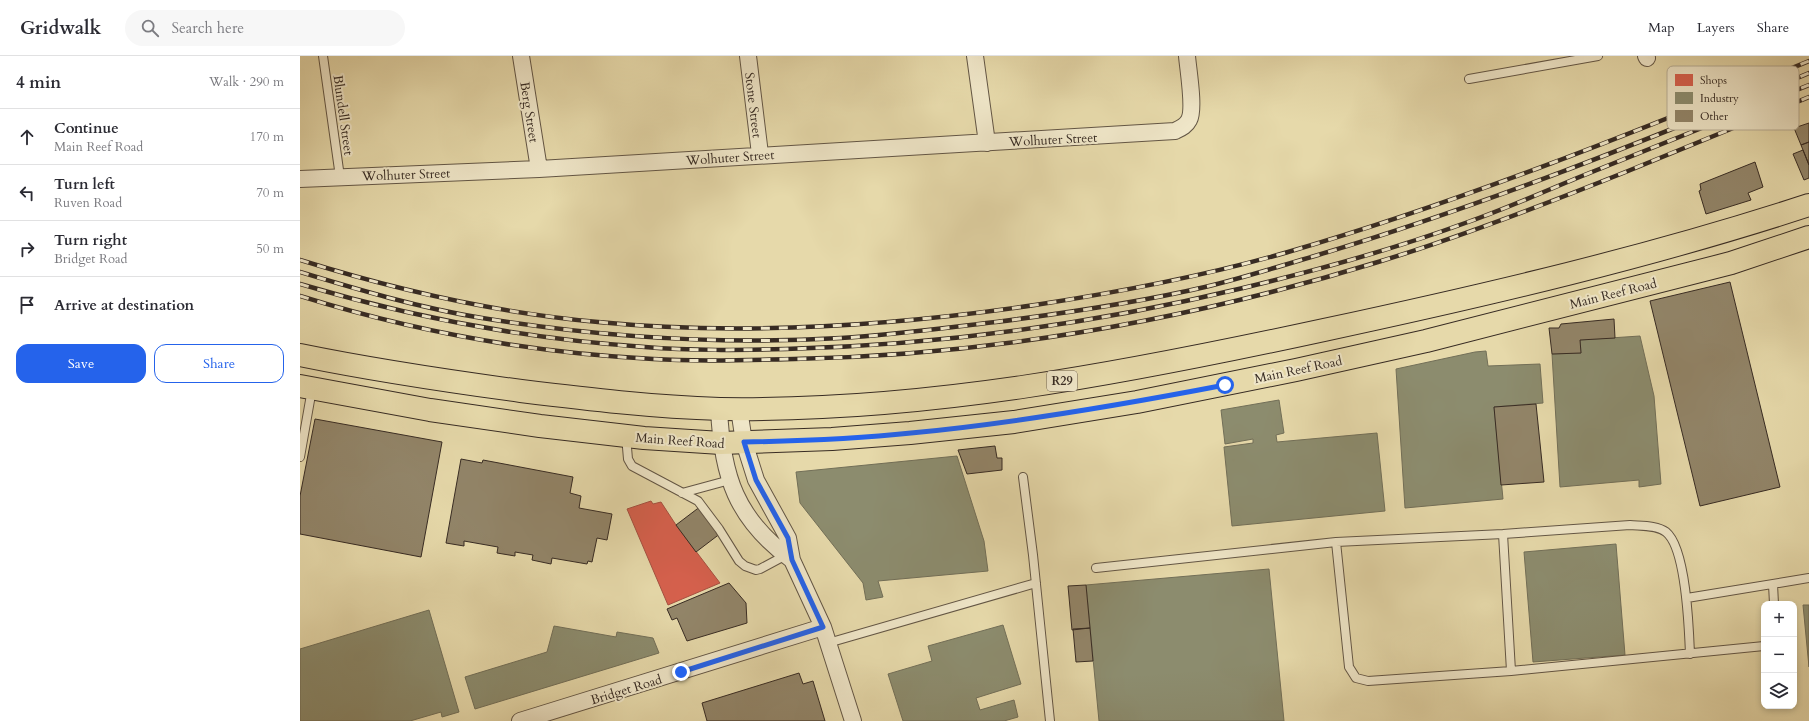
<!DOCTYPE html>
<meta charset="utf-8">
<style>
:root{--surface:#fff;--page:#f7f7f7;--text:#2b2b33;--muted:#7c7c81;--line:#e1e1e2;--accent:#2563eb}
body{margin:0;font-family:Cardo,serif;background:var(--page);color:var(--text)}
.controls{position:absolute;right:12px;bottom:12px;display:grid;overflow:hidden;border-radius:8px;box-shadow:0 2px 6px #0003}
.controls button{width:36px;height:36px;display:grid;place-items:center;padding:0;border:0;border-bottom:1px solid var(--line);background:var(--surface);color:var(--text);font:20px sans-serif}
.stop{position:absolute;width:12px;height:12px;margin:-9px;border:3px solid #2563eb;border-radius:50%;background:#fff}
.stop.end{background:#2563eb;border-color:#fff;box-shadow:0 1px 4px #0008}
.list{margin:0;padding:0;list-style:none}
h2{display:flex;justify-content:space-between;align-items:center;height:52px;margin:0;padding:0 16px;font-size:17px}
h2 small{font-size:13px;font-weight:400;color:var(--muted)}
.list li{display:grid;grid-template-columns:26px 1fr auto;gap:12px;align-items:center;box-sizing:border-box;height:56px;padding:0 16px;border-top:1px solid var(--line)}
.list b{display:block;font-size:15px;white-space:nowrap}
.list p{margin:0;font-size:13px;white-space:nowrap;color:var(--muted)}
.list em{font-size:13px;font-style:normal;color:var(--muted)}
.actions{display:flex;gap:8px;padding:12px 16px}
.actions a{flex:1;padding:9px 0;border:1px solid var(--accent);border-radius:12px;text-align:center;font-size:14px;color:var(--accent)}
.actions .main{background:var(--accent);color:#fff}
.icon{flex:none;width:22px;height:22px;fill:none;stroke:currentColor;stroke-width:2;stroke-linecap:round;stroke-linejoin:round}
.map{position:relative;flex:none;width:1509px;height:665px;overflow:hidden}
header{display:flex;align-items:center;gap:24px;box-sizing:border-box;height:56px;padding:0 20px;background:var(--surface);border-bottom:1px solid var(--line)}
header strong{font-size:19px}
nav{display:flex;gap:22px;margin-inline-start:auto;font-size:14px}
.search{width:280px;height:36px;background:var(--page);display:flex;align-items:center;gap:10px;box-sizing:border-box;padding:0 14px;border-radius:22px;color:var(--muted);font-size:15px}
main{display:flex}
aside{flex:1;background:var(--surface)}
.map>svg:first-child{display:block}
</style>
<header>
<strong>Gridwalk</strong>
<div class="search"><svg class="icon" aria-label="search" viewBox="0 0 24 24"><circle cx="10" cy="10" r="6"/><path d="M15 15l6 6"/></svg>Search here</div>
<nav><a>Map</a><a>Layers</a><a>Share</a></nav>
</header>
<main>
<aside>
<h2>4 min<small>Walk · 290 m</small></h2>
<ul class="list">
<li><svg class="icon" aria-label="ahead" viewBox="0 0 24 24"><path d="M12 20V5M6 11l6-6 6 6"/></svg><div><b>Continue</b><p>Main Reef Road</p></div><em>170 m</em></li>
<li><svg class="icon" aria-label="left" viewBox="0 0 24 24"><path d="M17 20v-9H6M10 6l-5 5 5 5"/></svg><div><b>Turn left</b><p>Ruven Road</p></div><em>70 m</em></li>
<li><svg class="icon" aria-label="right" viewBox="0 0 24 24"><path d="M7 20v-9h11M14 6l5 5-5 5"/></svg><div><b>Turn right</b><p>Bridget Road</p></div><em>50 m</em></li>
<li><svg class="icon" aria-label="arrive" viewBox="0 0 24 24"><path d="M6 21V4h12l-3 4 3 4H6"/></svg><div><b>Arrive at destination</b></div></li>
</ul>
<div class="actions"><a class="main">Save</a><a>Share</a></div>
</aside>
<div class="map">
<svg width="1509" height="665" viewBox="0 0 1509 665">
<rect width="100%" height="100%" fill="#e6d9aa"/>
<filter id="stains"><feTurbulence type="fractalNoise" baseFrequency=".005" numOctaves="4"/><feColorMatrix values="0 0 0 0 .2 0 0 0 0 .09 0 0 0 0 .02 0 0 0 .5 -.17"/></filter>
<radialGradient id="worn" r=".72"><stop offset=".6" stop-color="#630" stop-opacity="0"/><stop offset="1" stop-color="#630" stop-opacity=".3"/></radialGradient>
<!-- shops -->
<path fill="#d6604d" stroke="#a65040" d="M351 445 353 448 361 446 376 469 420 527 368 549 327 453Z"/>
<!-- industry -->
<path fill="#8c8c6e" stroke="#726f58" d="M1340 280 1354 340 1361 428 1339 431V424L1260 431 1252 298 1281 297 1280 284Z
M1186 295 1188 310 1240 308 1243 347 1194 351 1203 443 1105 452 1096 313 1175 296Z
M979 344 984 377 976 379 977 386 1077 377 1085 455 932 470 924 391 953 387V383L925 388 921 354Z
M657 400 684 485 688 515 578 525 583 541 566 544 563 527 500 447 496 416Z
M1316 488 1325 599 1233 606 1224 496Z
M969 513 984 665H799L786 529Z
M1503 549H1509V611Z
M129 554 159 656 142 661 141 656 110 665H0V593Z
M703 569 721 628 676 642 680 654 714 644 718 661 704 665H603L588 618 632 605 628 590Z
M254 570 316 581 317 576 353 582 359 597 175 653 165 621 247 596Z"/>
<!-- building -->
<path fill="#928569" stroke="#372b23" d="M1509 67V86L1501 89 1494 72Z
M1509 86V109L1501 89Z
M1503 94 1509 109V122L1504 124 1493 98Z
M1455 106 1463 131 1448 137 1451 144 1406 158 1399 135 1401 134 1400 128Z
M1430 226 1480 431 1400 450 1350 245Z
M1314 263 1315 282 1280 284 1281 297 1252 298 1249 272H1259L1261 268Z
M1236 348 1244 426 1201 429 1194 351Z
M15 363 142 386 121 501 0 478V440Z
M695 390 697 402H702V414L667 418 658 394Z
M161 403 182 407 183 404 273 421 270 437 281 440 279 452 312 458 307 484 297 482 292 506 288 505 287 508 252 502 251 508 232 504 233 499 215 496V500L197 497 198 491 164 485V490L146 487Z
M401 450 421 477 396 496 376 469Z
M429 527 446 547 447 567 387 585 377 562 372 564 367 553Z
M786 529 790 572 772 574 768 530Z
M790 572 793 605 776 606 773 573Z
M499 617 503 628 513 625 525 665H407L402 647Z"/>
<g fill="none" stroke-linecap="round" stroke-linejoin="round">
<!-- lane casing -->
<g stroke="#635645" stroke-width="10">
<path id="lane" d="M23 0 40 121
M1169 23 1298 0
M326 380 328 403 332 410 398 445 419 473 439 505 445 510 456 514 460 513 488 498
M0 401 12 333
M723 421 733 499 750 665
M382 437 430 424
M1203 478 1211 615
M1036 486 1049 611 1056 622 1068 625 1211 615 1464 590
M796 512 1036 486 1203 478 1330 469C1341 470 1357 469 1366 476 1386 492 1389 572 1390 598
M1473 528 1474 548
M1387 542 1509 522
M528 587 736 527"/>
</g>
<!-- street casing -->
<g stroke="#635645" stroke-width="18">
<path id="street" d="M221 0 239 113
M448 0 460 98
M675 0 687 87
M1346 0 1347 2
M0 123 239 113 875 75C881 72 886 70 889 64 895 53 888 13 887 0
M419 353C422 420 436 463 492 504
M439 353 444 386 456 424 488 482 492 504 523 571 553 665
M220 665 523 571"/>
</g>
<!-- primary casing -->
<g stroke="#372b23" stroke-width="24">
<path id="primary" d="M0 299C73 314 147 325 221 335 287 343 353 351 420 353 624 356 825 317 1024 274 1187 239 1350 201 1509 149
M0 330 130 354 240 370 344 382 421 387 532 383 610 377 714 366 837 346 996 314 1126 285 1431 207 1509 181"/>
</g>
<!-- lane -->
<use href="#lane" stroke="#efe6c8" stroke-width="8"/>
<!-- street -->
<use href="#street" stroke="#efe6c8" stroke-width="16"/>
<!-- primary -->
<use href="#primary" stroke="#e6d9aa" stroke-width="22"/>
<!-- rail casing -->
<g stroke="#372b23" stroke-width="4.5">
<path id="rail" d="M0 204C96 234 197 257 298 266 443 280 591 270 735 249 820 236 905 220 988 196 1164 145 1338 75 1509 5
M0 216C59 234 120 252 182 262 300 281 422 289 541 282 593 279 645 272 696 266 766 257 836 247 905 231 943 222 980 210 1018 199 1185 149 1348 84 1509 17
M0 228C113 262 228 283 345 291 392 295 439 294 486 293 640 289 793 268 943 232 1018 214 1095 193 1168 166 1205 153 1241 137 1277 122 1354 91 1432 60 1509 29
M0 240C115 276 233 297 353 303 400 306 447 304 494 303 692 299 889 264 1078 206 1163 180 1246 148 1328 115 1388 90 1449 66 1509 41"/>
</g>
<!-- rail -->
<use href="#rail" stroke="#efe6c8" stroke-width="3" stroke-dasharray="9" stroke-linecap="butt"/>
</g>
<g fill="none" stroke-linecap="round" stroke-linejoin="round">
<!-- route -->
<path stroke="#2563eb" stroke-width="5" d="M381 616 523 571 492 504 488 482 456 424 444 386C500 385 555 383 611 377 717 367 821 349 925 329"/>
</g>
<g text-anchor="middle" stroke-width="4" stroke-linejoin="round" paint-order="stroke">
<!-- shield labels -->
<rect fill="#efe6c8" stroke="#6e6354" stroke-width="1" x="747" y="315" width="30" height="20" rx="3"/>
<g font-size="12" font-weight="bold" fill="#372b23">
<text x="762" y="329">R29</text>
</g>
<!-- street labels -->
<g font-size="13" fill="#372b23" stroke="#efe6c8">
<text transform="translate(454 49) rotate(83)" y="5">Stone Street</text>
<text transform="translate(230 56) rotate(81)" y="5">Berg Street</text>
<text transform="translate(44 59) rotate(82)" y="5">Blundell Street</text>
<text transform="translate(753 83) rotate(-3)" y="5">Wolhuter Street</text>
<text transform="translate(430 101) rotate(-4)" y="5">Wolhuter Street</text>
<text transform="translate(106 118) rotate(-2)" y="5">Wolhuter Street</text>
<text transform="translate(1313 237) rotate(-14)" y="5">Main Reef Road</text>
<text transform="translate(998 313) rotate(-12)" y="5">Main Reef Road</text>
<text transform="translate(380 384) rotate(4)" y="5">Main Reef Road</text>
<text transform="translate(326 633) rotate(-17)" y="5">Bridget Road</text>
</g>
</g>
<!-- legend -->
<rect x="1367" y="10" width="132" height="64" rx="6" fill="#efe6c8" stroke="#b8ae96" stroke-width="1"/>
<rect x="1375" y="18" width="18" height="12" fill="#d6604d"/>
<rect x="1375" y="36" width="18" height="12" fill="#8c8c6e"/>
<rect x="1375" y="54" width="18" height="12" fill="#928569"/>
<g font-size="11" fill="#372b23">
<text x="1400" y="28">Shops</text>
<text x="1400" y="46">Industry</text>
<text x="1400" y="64">Other</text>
</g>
<rect width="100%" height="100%" filter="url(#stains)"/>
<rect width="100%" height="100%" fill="url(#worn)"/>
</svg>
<div class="controls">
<button>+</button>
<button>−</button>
<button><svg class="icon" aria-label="layers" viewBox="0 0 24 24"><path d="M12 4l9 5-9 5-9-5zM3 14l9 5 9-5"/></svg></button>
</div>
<div class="stop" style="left:925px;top:329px"></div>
<div class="stop end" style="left:381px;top:616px"></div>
</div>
</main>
